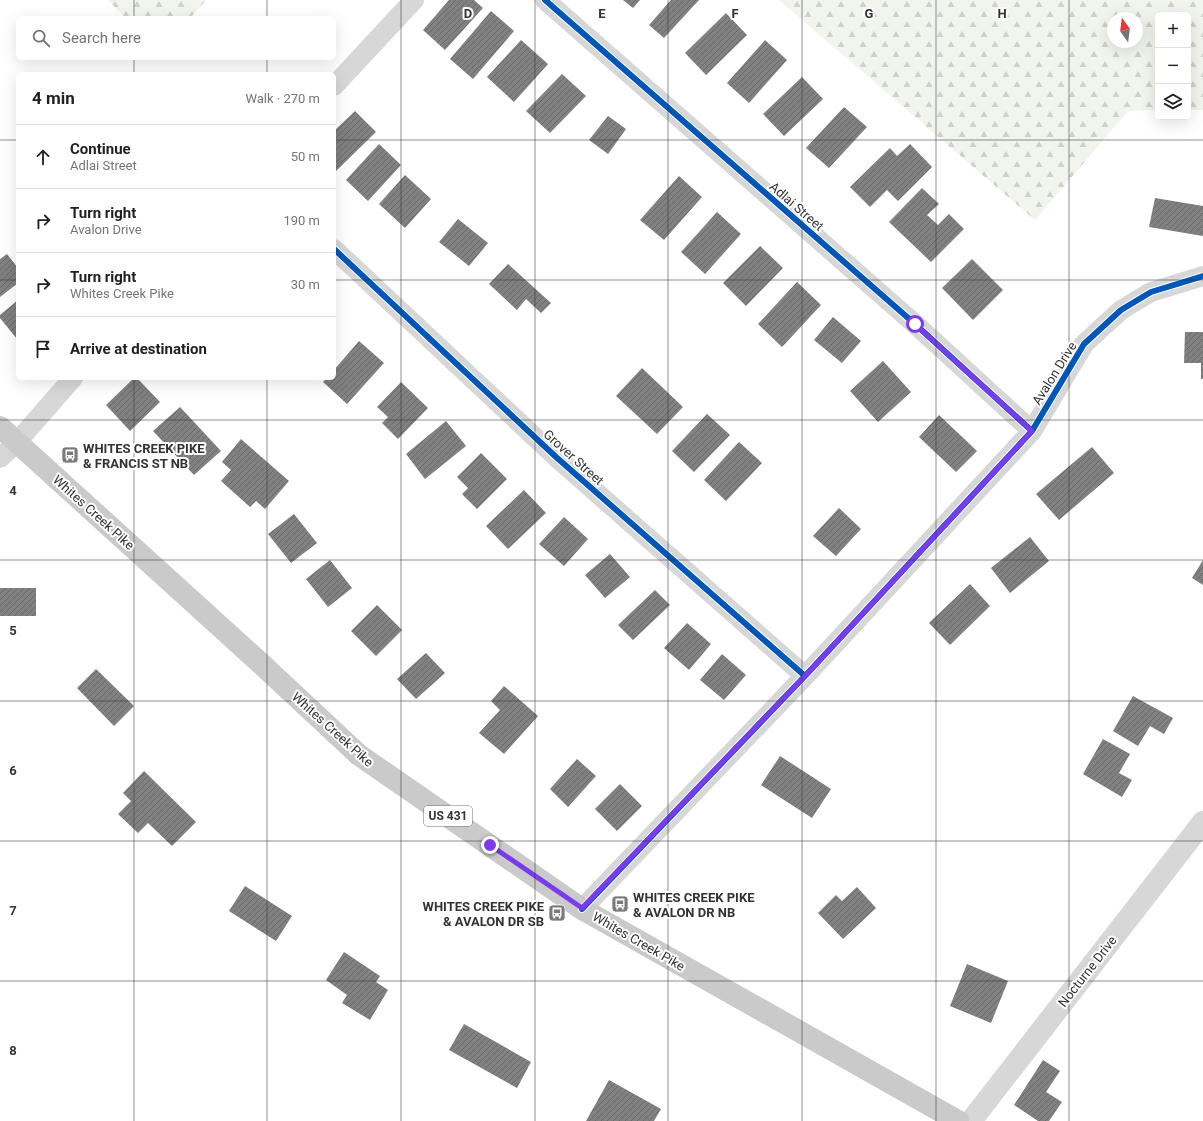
<!DOCTYPE html>
<meta charset="utf-8">
<style>
:root{--surface:#fff;--page:#f6f6f6;--text:#202124;--muted:#757577;--line:#e0e0e0}
body{margin:0;font-family:Roboto,sans-serif;background:var(--page);color:var(--text)}
.controls{position:absolute;right:12px;top:12px;display:grid;overflow:hidden;border-radius:6px;box-shadow:0 4px 16px #0002}
.controls button{width:36px;height:36px;display:grid;place-items:center;padding:0;border:0;border-bottom:1px solid var(--line);background:var(--surface);color:var(--text);font:20px sans-serif}
.compass{position:absolute;left:1107px;top:12px;width:36px;height:36px;border-radius:50%;background:var(--surface);box-shadow:0 4px 16px #0002;rotate:346deg}
.stop{position:absolute;width:12px;height:12px;margin:-9px;border:3px solid #7c3aed;border-radius:50%;background:#fff}
.stop.end{background:#7c3aed;border-color:#fff;box-shadow:0 1px 4px #0008}
.list{margin:0;padding:0;list-style:none}
h2{display:flex;justify-content:space-between;align-items:center;height:52px;margin:0;padding:0 16px;font-size:17px}
h2 small{font-size:13px;font-weight:400;color:var(--muted)}
.list li{display:grid;grid-template-columns:26px 1fr auto;gap:12px;align-items:center;box-sizing:border-box;height:64px;padding:0 16px;border-top:1px solid var(--line)}
.list b{display:block;font-size:15px;white-space:nowrap}
.list p{margin:0;font-size:13px;white-space:nowrap;color:var(--muted)}
.list em{font-size:13px;font-style:normal;color:var(--muted)}
.icon{flex:none;width:22px;height:22px;fill:none;stroke:currentColor;stroke-width:2;stroke-linecap:round;stroke-linejoin:round}
.map{position:relative;flex:none;width:1203px;height:1121px;overflow:hidden}
.search{position:absolute;background:var(--surface);box-shadow:0 4px 16px #0002;left:16px;top:16px;width:320px;height:44px;display:flex;align-items:center;gap:10px;box-sizing:border-box;padding:0 14px;border-radius:6px;color:var(--muted);font-size:15px}
.panel{position:absolute;background:var(--surface);box-shadow:0 4px 16px #0002;left:16px;top:72px;width:320px;height:308px;border-radius:6px}
.map>svg:first-child{display:block}
</style>
<div class="map">
<svg width="1203" height="1121" viewBox="0 0 1203 1121">
<defs>
<pattern id="forest-firs" width="22" height="20" patternUnits="userSpaceOnUse"><rect width="22" height="20" fill="#f1f5ed"/><path d="M5 1l3.5 6h-7zM16 11l3.5 6h-7z" fill="#cfd2cc"/></pattern>
<pattern id="building-hatch" width="6" height="6" patternUnits="userSpaceOnUse"><rect width="6" height="6" fill="#818181"/><path d="M-1 1l2-2M0 6l6-6M5 7l2-2" fill="none" stroke="#6a6a6a"/></pattern>
</defs>
<rect width="100%" height="100%" fill="#fff"/>
<!-- forest -->
<path fill="url(#forest-firs)" fill-rule="evenodd" d="M108 0H206L190 18H125Z
M779 0H1203V110H1188V15H1158V110L1128 111 1035 220ZM1113 18H1137V42H1113Z"/>
<!-- building -->
<path fill="url(#building-hatch)" d="M449 0H474L483 8 445 50 423 30Z
M623 0H640L633 8Z
M671 0H699L664 38 649 25Z
M491 11 514 31 473 79 450 59Z
M726 13 747 35 706 75 685 53Z
M521 40 548 64 514 102 487 77Z
M765 40 787 60 749 103 727 83Z
M562 74 586 96 550 133 526 111Z
M802 77 823 99 784 136 763 114Z
M844 107 867 127 829 168 806 148Z
M355 111 376 132 336 171 334 169V131Z
M608 116 626 129 608 154 589 140Z
M379 144 401 165 368 201 346 180Z
M910 144 932 167 898 201 887 190 870 207 850 187 890 148 897 156Z
M405 175 431 199 405 228 379 204Z
M679 176 702 197 664 240 640 220Z
M922 188 939 204 927 215 938 225 949 214 964 229 931 262 889 222Z
M1155 198 1203 206V236L1149 227Z
M717 212 741 234 705 274 681 252Z
M458 219 488 243 469 266 439 242Z
M760 246 783 268 746 306 723 283Z
M7 254 18 268V283L0 297V259Z
M972 259 1003 290 973 320 942 288Z
M508 264 551 303 541 313 526 299 517 310 489 284Z
M797 282 821 305 782 347 758 324Z
M18 300V338L17 339 0 318V315Z
M833 317 861 341 842 363 814 340Z
M1185 332H1203V379H1201V363H1184Z
M359 341 384 363 347 404 323 382 327 378H334V370Z
M883 361 911 392 878 422 850 391Z
M642 368 683 407 657 434 616 396Z
M134 378H137L160 402 130 431 106 405Z
M401 382 428 408 398 439 382 423 388 417 377 407Z
M180 407 221 451 194 475 153 431Z
M707 414 730 435 694 472 672 451Z
M939 415 977 451 956 472 919 437Z
M446 421 466 446 425 479 406 454Z
M241 439 289 481 265 509 256 501 250 507 221 481 231 470 222 462Z
M739 442 762 463 726 501 704 480Z
M1092 447 1114 473 1059 520 1036 494Z
M481 453 507 479 477 509 462 494 468 488 457 477Z
M524 490 546 513 508 549 486 526Z
M839 508 861 529 836 556 813 536Z
M294 514 317 543 291 563 268 534Z
M564 517 588 539 564 566 539 544Z
M1030 537 1049 561 1010 593 991 568Z
M610 554 630 577 605 598 585 575Z
M330 560 352 588 328 607 306 579Z
M1203 560V585L1192 578Z
M970 584 990 606 950 645 929 623Z
M0 588H36V616H0Z
M655 590 670 605 633 640 618 625Z
M377 605 402 630 376 656 351 631Z
M687 623 711 644 689 670 664 648Z
M426 653 445 673 416 699 397 679Z
M722 654 746 675 724 700 700 680Z
M96 669 134 706 114 726 77 688Z
M504 686 538 716 504 754 479 733 500 710 491 701Z
M1133 696 1173 718 1164 734 1150 726 1138 746 1113 731Z
M1103 739 1130 754 1119 773 1132 780 1122 797 1083 774Z
M780 756 831 789 812 818 761 785Z
M577 759 596 776 568 807 550 789Z
M144 771 196 822 172 846 148 823 138 833 118 814 131 801 123 793Z
M620 784 642 806 617 831 595 809Z
M245 886 292 916 276 941 229 911Z
M857 887 876 908 843 939 818 913 836 895 842 901Z
M344 952 380 976 376 982 388 990 370 1020 342 1003 347 995 326 980Z
M967 964 1008 981 991 1023 950 1006Z
M464 1024 531 1062 517 1088 449 1050Z
M1043 1060 1060 1071 1046 1092 1062 1102 1049 1121H1038L1014 1105Z
M609 1080 661 1109 654 1121H586Z"/>
<g fill="none" stroke-linecap="round" stroke-linejoin="round">
<!-- minor -->
<path stroke="#d7d7d7" stroke-width="20" d="M545 0 915 324 1032 431
M334 86 414 0
M334 249 556 457 805 676
M0 458 17 442 73 378
M582 909 805 676 1032 431 1084 344 1121 310 1151 292 1203 276"/>
<!-- tertiary -->
<path stroke="#d7d7d7" stroke-width="22" d="M971 1121 1203 822"/>
<!-- primary -->
<path stroke="#cacaca" stroke-width="22" d="M0 427 257 660 359 755 582 909 958 1121"/>
<!-- cycleway casing -->
<g stroke="#fff" stroke-width="8">
<path id="cycleway" d="M545 0 915 324 1032 431
M334 249 556 457 805 676
M582 909 805 676 1032 431 1084 344 1121 310 1151 292 1203 276"/>
</g>
<!-- cycleway -->
<use href="#cycleway" stroke="#0057b8" stroke-width="6"/>
</g>
<g fill="none" stroke-linecap="round" stroke-linejoin="round">
<!-- route -->
<path stroke="#7c3aed" stroke-width="5" d="M490 845 582 908 805 676 1032 431 915 324"/>
</g>
<!-- grid -->
<path fill="none" stroke="#333" stroke-width="1" stroke-opacity="0.55" d="M134 0V18M267 0V18M401 0V1121M535 0V1121M668 0V1121M802 0V1121M936 0V1121M1069 0V1121M134 58V74M267 58V74M0 140H18M334 140H1203M0 280H18M334 280H1203M134 378V1121M267 378V1121M0 420H1203M0 560H1203M0 701H1203M0 841H1203M0 981H1203"/>
<!-- icons -->
<defs>
<g id="bus-square" transform="scale(0.9)"><rect x="-9" y="-9" width="18" height="18" rx="4" fill="#7a7a7a" stroke="#fff"/><path d="M-5-6H5V4H4V6H2V4H-2V6H-4V4H-5ZM-3.5-4V0h7V-4ZM-3.5 1.2v1.5H-2V1.2ZM2 1.2v1.5H3.5V1.2Z" fill="#fff"/></g>
</defs>
<g fill-rule="evenodd">
<use href="#bus-square" x="70" y="455"/>
<use href="#bus-square" x="620" y="904"/>
<use href="#bus-square" x="557" y="913"/>
</g>
<g text-anchor="middle" stroke-width="4" stroke-linejoin="round" paint-order="stroke">
<!-- shield labels -->
<rect fill="#fff" stroke="#707070" stroke-width="1" x="424" y="806" width="48" height="20" rx="3"/>
<g font-size="12" font-weight="bold" fill="#333">
<text x="448" y="820">US 431</text>
</g>
<!-- street labels -->
<g font-size="13" fill="#333" stroke="#fff">
<text transform="translate(797 206) rotate(41)" y="5">Adlai Street</text>
<text transform="translate(1054 373) rotate(-58)" y="5">Avalon Drive</text>
<text transform="translate(574 457) rotate(42)" y="5">Grover Street</text>
<text transform="translate(94 512) rotate(42)" y="5">Whites Creek Pike</text>
<text transform="translate(333 729) rotate(42)" y="5">Whites Creek Pike</text>
<text transform="translate(639 941) rotate(30)" y="5">Whites Creek Pike</text>
<text transform="translate(1087 971) rotate(-52)" y="5">Nocturne Drive</text>
</g>
<!-- poi labels -->
<g font-size="13" font-weight="bold" fill="#333" stroke="#fff" text-anchor="start">
<text x="83" y="453">WHITES CREEK PIKE<tspan x="83" dy="15">&amp; FRANCIS ST NB</tspan></text>
<text x="633" y="902">WHITES CREEK PIKE<tspan x="633" dy="15">&amp; AVALON DR NB</tspan></text>
<text x="544" y="911" text-anchor="end">WHITES CREEK PIKE<tspan x="544" dy="15">&amp; AVALON DR SB</tspan></text>
</g>
</g>
<g font-size="13" text-anchor="middle" font-weight="bold" fill="#333" stroke="#fff" stroke-width="4" stroke-linejoin="round" paint-order="stroke">
<text x="468" y="18">D</text>
<text x="602" y="18">E</text>
<text x="735" y="18">F</text>
<text x="869" y="18">G</text>
<text x="1002" y="18">H</text>
<text x="13" y="495">4</text>
<text x="13" y="635">5</text>
<text x="13" y="775">6</text>
<text x="13" y="915">7</text>
<text x="13" y="1055">8</text>
</g>
</svg>
<div class="controls">
<button>+</button>
<button>−</button>
<button><svg class="icon" aria-label="layers" viewBox="0 0 24 24"><path d="M12 4l9 5-9 5-9-5zM3 14l9 5 9-5"/></svg></button>
</div>
<svg class="compass" viewBox="-18 -18 36 36"><path d="M0-13l5 13h-10z" fill="#e53935"/><path d="M0 13l5-13h-10z" fill="#757577"/></svg>
<div class="stop" style="left:915px;top:324px"></div>
<div class="stop end" style="left:490px;top:845px"></div>
<div class="search"><svg class="icon" aria-label="search" viewBox="0 0 24 24"><circle cx="10" cy="10" r="6"/><path d="M15 15l6 6"/></svg>Search here</div>
<section class="panel">
<h2>4 min<small>Walk · 270 m</small></h2>
<ul class="list">
<li><svg class="icon" aria-label="ahead" viewBox="0 0 24 24"><path d="M12 20V5M6 11l6-6 6 6"/></svg><div><b>Continue</b><p>Adlai Street</p></div><em>50 m</em></li>
<li><svg class="icon" aria-label="right" viewBox="0 0 24 24"><path d="M7 20v-9h11M14 6l5 5-5 5"/></svg><div><b>Turn right</b><p>Avalon Drive</p></div><em>190 m</em></li>
<li><svg class="icon" aria-label="right" viewBox="0 0 24 24"><path d="M7 20v-9h11M14 6l5 5-5 5"/></svg><div><b>Turn right</b><p>Whites Creek Pike</p></div><em>30 m</em></li>
<li><svg class="icon" aria-label="arrive" viewBox="0 0 24 24"><path d="M6 21V4h12l-3 4 3 4H6"/></svg><div><b>Arrive at destination</b></div></li>
</ul>
</section>
</div>
